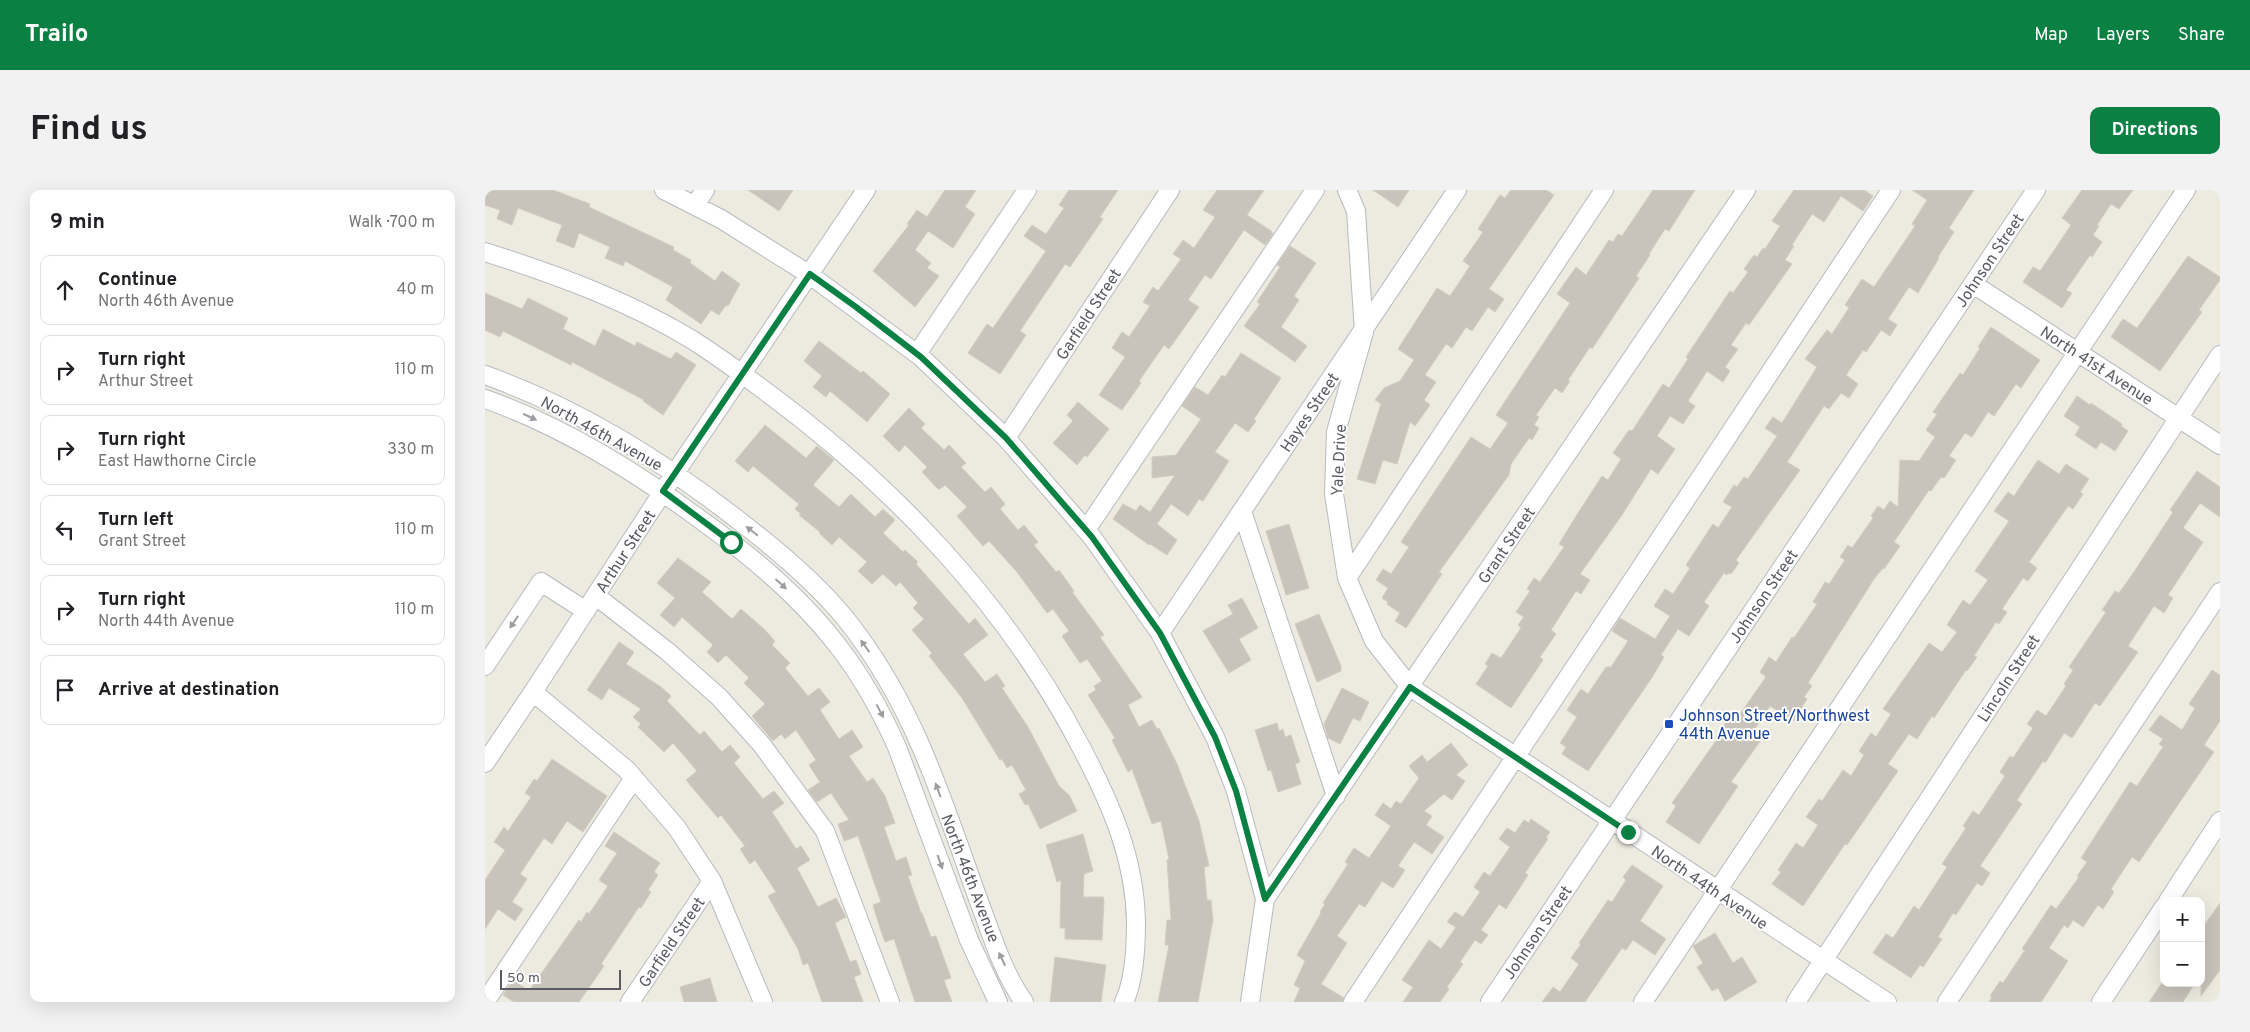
<!DOCTYPE html>
<meta charset="utf-8">
<style>
:root{--surface:#fff;--page:#f2f2f2;--text:#202124;--muted:#757577;--line:#e0e0e0;--accent:#0b8043}
body{margin:0;font-family:Overpass,sans-serif;background:var(--page);color:var(--text)}
.controls{position:absolute;right:15px;bottom:15px;display:grid;overflow:hidden;border-radius:10px;box-shadow:0 5px 20px #0002}
.controls button{width:45px;height:45px;display:grid;place-items:center;padding:0;border:0;border-bottom:1px solid var(--line);background:var(--surface);color:var(--text);font:25px sans-serif}
.scale{position:absolute;left:15px;bottom:12px;width:121px;box-sizing:border-box;padding-left:5px;border:2px solid #585c62;border-top:0;font-size:14px;line-height:18px;white-space:nowrap;color:#585c62;-webkit-text-stroke:4px #fff;paint-order:stroke}
.stop{position:absolute;width:15px;height:15px;margin:-11px;border:4px solid #0b8043;border-radius:50%;background:#fff}
.stop.end{background:#0b8043;border-color:#fff;box-shadow:0 1px 5px #0008}
.list{margin:0;padding:0;list-style:none}
h2{display:flex;justify-content:space-between;align-items:center;height:65px;margin:0;padding:0 20px;font-size:21px}
h2 small{font-size:16px;font-weight:400;color:var(--muted)}
.list li{display:grid;grid-template-columns:32px 1fr auto;gap:15px;align-items:center;box-sizing:border-box;height:70px;margin:0 10px 10px;padding:0 10px;border:1px solid var(--line);border-radius:10px}
.list b{display:block;font-size:19px;white-space:nowrap}
.list p{margin:0;font-size:16px;white-space:nowrap;color:var(--muted)}
.list em{font-size:16px;font-style:normal;color:var(--muted)}
.icon{flex:none;width:28px;height:28px;fill:none;stroke:currentColor;stroke-width:2;stroke-linecap:round;stroke-linejoin:round}
.map{position:relative;flex:none;width:1735px;height:812px;overflow:hidden;border-radius:10px}
header{display:flex;align-items:center;gap:30px;box-sizing:border-box;height:70px;padding:0 25px;background:var(--accent);color:#fff}
header strong{font-size:24px}
nav{display:flex;gap:28px;margin-inline-start:auto;font-size:18px}
.intro{display:flex;align-items:center;justify-content:space-between;box-sizing:border-box;height:120px;padding:0 30px}
h1{margin:0;font-size:35px}
.button{padding:12px 22px;border-radius:10px;background:var(--accent);color:#fff;font-size:18px;font-weight:700}
main{display:flex;gap:30px;padding:0 30px}
aside{flex:1;background:var(--surface);border-radius:10px;box-shadow:0 5px 20px #0002}
.map>svg:first-child{display:block}
</style>
<header>
<strong>Trailo</strong>
<nav><a>Map</a><a>Layers</a><a>Share</a></nav>
</header>
<div class="intro"><h1>Find us</h1><a class="button">Directions</a></div>
<main>
<aside>
<h2>9 min<small>Walk · 700 m</small></h2>
<ul class="list">
<li><svg class="icon" aria-label="ahead" viewBox="0 0 24 24"><path d="M12 20V5M6 11l6-6 6 6"/></svg><div><b>Continue</b><p>North 46th Avenue</p></div><em>40 m</em></li>
<li><svg class="icon" aria-label="right" viewBox="0 0 24 24"><path d="M7 20v-9h11M14 6l5 5-5 5"/></svg><div><b>Turn right</b><p>Arthur Street</p></div><em>110 m</em></li>
<li><svg class="icon" aria-label="right" viewBox="0 0 24 24"><path d="M7 20v-9h11M14 6l5 5-5 5"/></svg><div><b>Turn right</b><p>East Hawthorne Circle</p></div><em>330 m</em></li>
<li><svg class="icon" aria-label="left" viewBox="0 0 24 24"><path d="M17 20v-9H6M10 6l-5 5 5 5"/></svg><div><b>Turn left</b><p>Grant Street</p></div><em>110 m</em></li>
<li><svg class="icon" aria-label="right" viewBox="0 0 24 24"><path d="M7 20v-9h11M14 6l5 5-5 5"/></svg><div><b>Turn right</b><p>North 44th Avenue</p></div><em>110 m</em></li>
<li><svg class="icon" aria-label="arrive" viewBox="0 0 24 24"><path d="M6 21V4h12l-3 4 3 4H6"/></svg><div><b>Arrive at destination</b></div></li>
</ul>
</aside>
<div class="map">
<svg width="1735" height="812" viewBox="0 0 1735 812">
<rect width="100%" height="100%" fill="#edebdf"/>
<!-- building -->
<path fill="#c8c4bc" stroke="#d2cdbd" d="M0 0H68L105 14 104 17 189 57 188 60 206 70 205 73 230 91 237 81 255 94 243 116 241 115 234 125 226 120 216 134 181 110 188 97 140 71 138 76 120 68 125 57 94 43 89 58 71 51 77 35 33 18 27 35 12 29 15 20 0 15Z
M263 0H308L294 21Z
M460 0H491L480 17 490 24 468 58 443 41 430 60 446 73 442 78 454 86 430 117 388 81 424 35 422 34 432 20 442 27Z
M584 0H633L615 27 618 29 585 77 580 74 535 141 541 145 515 184 483 163 502 134 508 138 561 61 539 46 547 35 561 44 579 18 574 15Z
M732 0H779L762 25 786 41 788 44 780 55 759 40 726 89 720 85 703 110 714 117 684 159 679 155 654 191 656 193 637 220 614 205 640 167 627 158 637 142 644 147 665 116 658 112 668 97 673 101 696 69 688 64 698 50 709 58 730 27 718 20Z
M888 0H924L913 17Z
M1026 0H1061L1069 5 1004 99 1019 109 1010 122 1003 117 987 141 981 137 967 158 961 154 940 185 951 192 939 210 945 215 930 236 925 232 912 274 898 270 890 294 872 289 896 214 890 210 899 198 915 191 929 170 913 159 952 98 965 106 985 76 978 71 998 42 993 39 1015 5 1020 8Z
M1168 0H1210L1184 41 1180 39 1164 64 1165 65 1151 86 1154 88 1107 159 1105 157 1083 190 1085 191 1077 203 1070 198 1051 225 1054 227 1049 235 1054 238 1047 250 1044 248 1026 274 1024 285 954 382 957 384 921 438 910 431 915 423 902 414 903 412 897 408 903 398 891 390 898 379 906 384 924 357 916 352 986 247 1005 259 1023 233 1011 225 1085 113 1072 104 1091 77 1101 85 1124 50 1128 52 1133 44 1137 46Z
M1309 0H1379L1388 6 1378 21 1356 6 1339 32 1327 24 1307 55 1309 56 1300 70 1307 74 1264 135 1261 133 1246 155 1253 159 1240 177 1245 181 1238 192 1222 181 1203 211 1210 216 1198 234 1185 226 1172 246 1190 259 1173 284 1166 279 1137 325 1095 384 1105 390 1096 404 1091 401 1066 440 1071 444 1055 467 1058 470 1026 518 991 494 1003 476 1000 474 1007 463 1016 468 1036 438 1033 435 1039 427 1031 422 1045 401 1042 399 1049 388 1055 392 1079 357 1074 354 1093 323 1117 286 1123 290 1136 269 1128 263 1144 240 1147 241 1178 194 1184 198 1203 169 1201 167 1245 101 1248 103 1263 82 1259 79 1269 65 1272 67 1278 58 1280 59 1295 36 1287 31Z
M1427 0H1489L1464 38 1469 42 1453 67 1454 68 1433 103 1424 97 1403 129 1412 135 1405 146 1396 140 1381 162 1378 160 1361 185 1373 194 1364 208 1356 203 1344 219 1339 216 1302 272 1315 280 1251 370 1254 373 1246 384 1244 383 1242 385 1239 383 1219 412 1224 416 1204 446 1193 439 1176 465 1179 467 1166 489 1103 581 1077 564 1081 557 1075 553 1092 527 1082 520 1096 499 1103 504 1121 477H1126L1143 451 1127 441 1135 428 1170 449 1185 426 1169 416 1180 399 1188 404 1205 378 1201 375 1228 334 1233 338 1247 317 1238 312 1249 295 1252 297 1259 287 1263 289 1292 246 1280 238 1288 227 1297 233 1332 177 1320 169 1342 140 1347 144 1364 118 1360 115 1377 89 1389 97 1430 36 1427 34 1442 10Z
M1597 0H1648L1634 19 1626 14 1612 35 1614 36 1608 45 1617 52 1607 67 1605 65 1581 100 1587 103 1577 118 1538 92 1548 77 1555 81 1570 59 1586 35 1577 28Z
M805 56 831 73 809 106 814 110 796 137 822 156 810 172 759 136 775 114 772 112 795 77 792 75Z
M1703 66 1735 87V90L1714 120 1717 122 1675 181 1626 147 1638 129 1652 138Z
M0 103 37 119 43 108 83 128 78 139 110 156 118 139 150 156 152 152 186 169 191 162 211 175 178 225 158 211 159 210 87 172 86 175 18 141 15 147 0 140Z
M1506 137 1555 170 1536 198 1531 194 1509 226 1503 222 1487 247 1480 243 1464 266 1471 270 1459 288 1456 287 1446 301 1444 300 1409 352 1415 356 1399 379 1398 378 1389 389 1323 493 1327 496 1319 507 1322 509 1308 531 1285 516 1269 540 1275 544 1272 548 1276 550 1246 592 1253 596 1214 654 1181 632 1191 616 1187 613 1233 548 1231 547 1243 529 1249 532 1260 517 1281 487 1275 482 1284 467 1291 472 1307 447 1309 448 1332 414 1328 412 1340 392 1344 394 1360 370 1355 367 1363 355 1367 358 1388 328 1386 326 1393 316 1399 320 1405 311 1413 317 1415 270 1434 271 1450 247 1441 240 1452 224 1448 222 1475 183 1478 185 1495 158 1493 157Z
M334 151 376 183 378 181 405 204 382 232 345 201 341 207 328 197 337 186 319 171Z
M756 163 796 188 769 229 771 231 763 242 750 233 730 262 744 271 718 311 714 309 703 326 686 314 672 334 692 350 682 365 665 354 664 355 628 329 638 314 651 321 655 315 665 322 690 285 667 288V267L691 265 716 229 697 216 710 197 723 205 737 185 740 187Z
M1592 206 1605 215 1606 213 1637 234 1636 236 1643 241 1630 261 1616 252 1611 259 1590 245 1595 237 1579 226Z
M593 212 624 239 602 267 600 265 592 275 568 253 588 231 582 225Z
M424 218 440 234 436 238 459 260 464 255 481 273 476 277 500 302 506 297 520 314 515 319 533 340 539 335 553 352 549 355 571 382 574 380 589 401 587 402 619 445 615 447 657 507 643 515 654 537 667 530 672 539 674 538 692 574 714 631 724 676 719 677 722 710H726L728 730 713 812H673L684 755H680L682 730H686L682 670 684 669 676 631 667 634 647 579 643 582 627 550 630 548 603 505 611 500 609 496 617 491 602 469 595 473 577 446 584 441 568 419 562 423 532 382 504 351 498 356 472 326 482 317 460 295 455 299H453L437 282 442 277 420 255 414 262 398 246Z
M280 235 321 268 332 256 349 270 328 295 354 317 366 304 390 327 398 319 410 330 398 343 418 362 420 360 433 372 431 374 484 434 490 428 503 445 478 464 500 492 512 484 520 496 517 498 543 537 574 596 584 605 592 621 555 639 543 614 540 615 534 604 541 600 527 575 522 578 517 569 515 570 477 508 444 466 447 463 427 440 439 429 428 418 433 413 415 392 411 396 398 384 387 394 373 381 382 372 354 347 347 355 334 343 335 342 314 325 316 324 310 319 314 314 268 276 263 282 250 271Z
M1553 270 1574 284 1581 274 1604 289 1595 302 1598 304 1588 319 1583 316 1544 372 1552 378 1543 391 1538 388 1517 419 1522 422 1514 434 1511 432 1489 466 1492 467 1482 481 1481 480 1449 528 1447 526 1432 549 1424 544 1403 574 1413 581 1362 655 1360 654 1318 716 1287 694 1296 682 1293 680 1311 653 1318 658 1333 635 1321 627 1334 609 1337 611 1358 580 1366 586 1379 565 1374 561 1386 543 1391 547 1406 524 1398 519 1444 453 1457 462 1472 442 1462 435 1478 410 1485 415 1503 390 1490 381 1524 331 1509 321 1523 302 1529 306Z
M1712 281 1735 297V327L1715 313 1698 338 1718 352 1683 405 1688 408 1679 423 1669 416 1643 456 1653 462 1615 516 1610 513 1587 548 1579 543 1560 573 1558 571 1532 610 1537 614 1495 676 1505 683 1497 696 1492 693 1471 725 1468 723 1453 747 1457 749 1438 777 1435 775 1426 788 1388 763 1401 744 1408 748 1429 716 1434 720 1462 677 1457 674 1481 638 1478 636 1488 621 1494 625 1520 586 1515 582 1525 566 1528 568 1548 538 1542 534 1552 520 1561 526 1581 496 1579 494 1588 480 1584 477 1621 422 1617 420 1630 401 1634 403 1649 382 1688 322 1685 320Z
M804 334 824 398 801 405 781 341Z
M193 368 226 392 217 402 247 429 256 419 279 439 290 451 287 455 305 473 300 478 323 506 334 498 345 512 335 520 354 549 367 540 378 557 364 566 382 592 388 588 400 606 410 633 399 637 411 671 421 667 427 685 423 686 436 723H437L446 747 451 746 466 788 459 790 467 812H430L409 749 400 752 395 738 388 715 396 712 373 646 359 651 353 634 364 630 346 603 332 612 323 600 335 592 324 575 331 570 311 540 300 549 296 544 288 551 267 526 280 514 259 493 264 488 241 465 233 473 222 462 228 455 197 427 189 437 175 425 190 408 172 393Z
M757 408 773 438 754 449 766 470 744 483 718 441 748 424 743 415Z
M834 424 856 476V481L832 492 810 434Z
M134 452 149 462 141 474 176 497 186 506 182 511 215 545 219 541 237 562 245 555 255 567 249 573 278 609 289 601 299 613 287 622 311 659 316 656 325 670 312 678 333 717 351 708 361 727 350 733 365 772 371 770 376 784 369 787 378 812H337L323 773 318 775 313 759 283 706 291 702 270 670 265 674 255 659 260 656 236 625 233 628 201 590 212 581 188 553 179 562 153 537 156 534 148 527 156 519 124 498 117 510 102 500Z
M1727 480 1735 485V531L1719 555 1729 562 1654 672 1647 667 1626 699 1629 702 1618 719 1613 715 1598 737 1588 730 1583 738 1579 735 1564 758 1583 771 1556 812H1504L1507 807 1505 806 1515 791 1518 793 1540 760 1537 759 1566 715 1571 719 1594 687 1592 686 1602 672 1596 668 1645 592 1652 596 1678 557 1674 554 1678 549 1664 540 1675 525 1697 540 1710 518 1704 514Z
M857 498 884 512 875 531 868 528 855 554 843 548 839 534Z
M792 533 794 541 798 539 800 547 806 545 815 572 810 574 816 594 793 602 786 580 783 581 770 540Z
M966 553 983 575 971 585 980 591 967 610 959 604 939 621 947 626 941 635 959 647 947 664 929 652 913 676 920 680 908 698 897 691 880 717 874 714 852 746 862 753 836 794 859 808 857 812H809L815 798 809 795 820 771 812 765 836 723 835 722 840 714 838 713 863 674 860 672 869 658 884 668 906 636 890 625 898 613 906 619 911 611 916 614 934 588 924 576 937 565 942 572Z
M67 569 122 606 98 642 82 631 67 654 59 648 35 684 42 689 27 712 38 719 30 731 13 719 0 739V690L20 660 9 652 19 637 23 641 46 607 40 603 49 589 52 591Z
M1046 629 1065 642 1061 647 1063 649 1040 683 1043 685 1021 719 1014 714 996 740 1003 745 996 754 990 750 975 772 978 774 962 797 964 799 955 812H918L928 797 917 790 944 750 956 759 971 737 962 732 970 722 978 727 995 702 989 697 999 682 1005 686 1025 657 1014 649 1022 638 1030 643 1039 630 1044 633Z
M129 642 175 673 169 682 173 685 163 700 166 702 156 718 154 717 116 774 119 776 94 812H29L18 805 28 790 44 801 94 730 96 732 102 722 104 724 123 696 114 690 132 663 120 656Z
M598 644 608 681 599 684 598 707H618L619 710 617 750 580 749V738H575L576 690 572 692 561 655Z
M1147 675 1178 696 1155 731 1181 749 1170 765 1148 750 1141 760 1137 758 1100 812H1057L1068 797 1075 802 1094 774 1086 768 1096 754 1094 753 1123 710 1127 712 1141 690 1138 687Z
M1735 713V780L1716 806V740Z
M1230 743 1248 773 1257 767 1272 792 1240 811 1233 798 1227 801 1212 777 1218 773 1208 756Z
M570 767 621 775 616 812H565Z
M225 788 232 812H199L195 797Z
M1677 793H1710L1698 812H1664Z"/>
<g fill="none" stroke-linecap="round" stroke-linejoin="round">
<!-- minor casing -->
<g stroke="#b7bac0" stroke-width="20">
<path id="minor" d="M179 0 236 29 325 85 436 167 521 248 607 347 675 443 730 547 751 601 780 709 765 812
M862 0 871 21 879 142 851 242 849 304 862 388 889 451 925 497 1402 812
M210 15 220 0
M0 62C72 85 141 110 206 149 231 165 256 183 280 201 409 296 522 415 596 557 626 614 650 668 651 733 651 756 649 791 639 812
M1488 94 1735 255
M432 164 542 0
M0 185C95 219 183 274 262 337 297 364 332 394 360 428 392 468 417 512 437 559 459 610 477 665 496 717 508 749 519 784 539 812
M0 209C80 237 153 283 220 333 269 368 316 408 353 456 377 487 396 521 412 557L484 750 513 812
M521 248 685 0
M757 321 851 606
M601 340 830 0
M862 388 1119 0
M111 406 182 461 234 507 277 555 340 641 405 812
M675 443 972 0
M0 476 56 392 101 421
M48 502 142 580 192 638 227 691 278 812
M0 573 48 502 190 283 381 0
M780 709 1261 0
M1683 711 1735 631
M0 812 149 588
M145 812 227 691
M868 812 1406 0
M1005 812 1551 0
M1158 812 1701 0
M1311 812 1735 165
M1462 812 1735 402
M1616 812 1679 717"/>
</g>
<!-- minor -->
<use href="#minor" stroke="#fff" stroke-width="18"/>
</g>
<!-- one-way arrows -->
<defs><path id="oneway-solid" d="M-6-.8H1V-3.2L6.5 0L1 3.2V.8H-6Z" transform="scale(1.25)"/></defs>
<g fill="#9b9da1">
<use href="#oneway-solid" transform="translate(45 227) rotate(25)"/>
<use href="#oneway-solid" transform="translate(267 341) rotate(-142)"/>
<use href="#oneway-solid" transform="translate(296 394) rotate(42)"/>
<use href="#oneway-solid" transform="translate(29 432) rotate(124)"/>
<use href="#oneway-solid" transform="translate(380 456) rotate(-126)"/>
<use href="#oneway-solid" transform="translate(395 521) rotate(62)"/>
<use href="#oneway-solid" transform="translate(453 600) rotate(-110)"/>
<use href="#oneway-solid" transform="translate(455 672) rotate(70)"/>
<use href="#oneway-solid" transform="translate(517 769) rotate(-115)"/>
</g>
<g fill="none" stroke-linecap="round" stroke-linejoin="round">
<!-- route -->
<path stroke="#0b8043" stroke-width="6" d="M246 352 178 301 325 84 371 117 436 167 521 248 607 347 675 443 730 547 751 601 780 709 925 497 1143 642"/>
</g>
<!-- markers -->
<rect fill="#1a4fb4" stroke="#fff" stroke-width="2" x="1179" y="529" width="10" height="10" rx="2.5"/>
<g text-anchor="middle" stroke-width="4" stroke-linejoin="round" paint-order="stroke">
<!-- street labels -->
<g font-size="16" fill="#585c62" stroke="#fff">
<text transform="translate(1504 70) rotate(-56)" y="6">Johnson Street</text>
<text transform="translate(603 124) rotate(-57)" y="6">Garfield Street</text>
<text transform="translate(1612 175) rotate(33)" y="6">North 41st Avenue</text>
<text transform="translate(824 222) rotate(-56)" y="6">Hayes Street</text>
<text transform="translate(117 243) rotate(29)" y="6">North 46th Avenue</text>
<text transform="translate(853 270) rotate(-87)" y="6">Yale Drive</text>
<text transform="translate(1021 355) rotate(-56)" y="6">Grant Street</text>
<text transform="translate(140 361) rotate(-57)" y="6">Arthur Street</text>
<text transform="translate(1278 406) rotate(-56)" y="6">Johnson Street</text>
<text transform="translate(1523 488) rotate(-57)" y="6">Lincoln Street</text>
<text transform="translate(486 688) rotate(69)" y="6">North 46th Avenue</text>
<text transform="translate(1225 697) rotate(34)" y="6">North 44th Avenue</text>
<text transform="translate(1052 742) rotate(-56)" y="6">Johnson Street</text>
<text transform="translate(186 752) rotate(-56)" y="6">Garfield Street</text>
</g>
<!-- transit labels -->
<g font-size="16" fill="#164399" stroke="#fff" text-anchor="start">
<text x="1194" y="531">Johnson Street/Northwest<tspan x="1194" dy="18">44th Avenue</tspan></text>
</g>
</g>
</svg>
<div class="controls">
<button>+</button>
<button>−</button>
</div>
<div class="scale">50 m</div>
<div class="stop" style="left:246px;top:352px"></div>
<div class="stop end" style="left:1143px;top:642px"></div>
</div>
</main>
